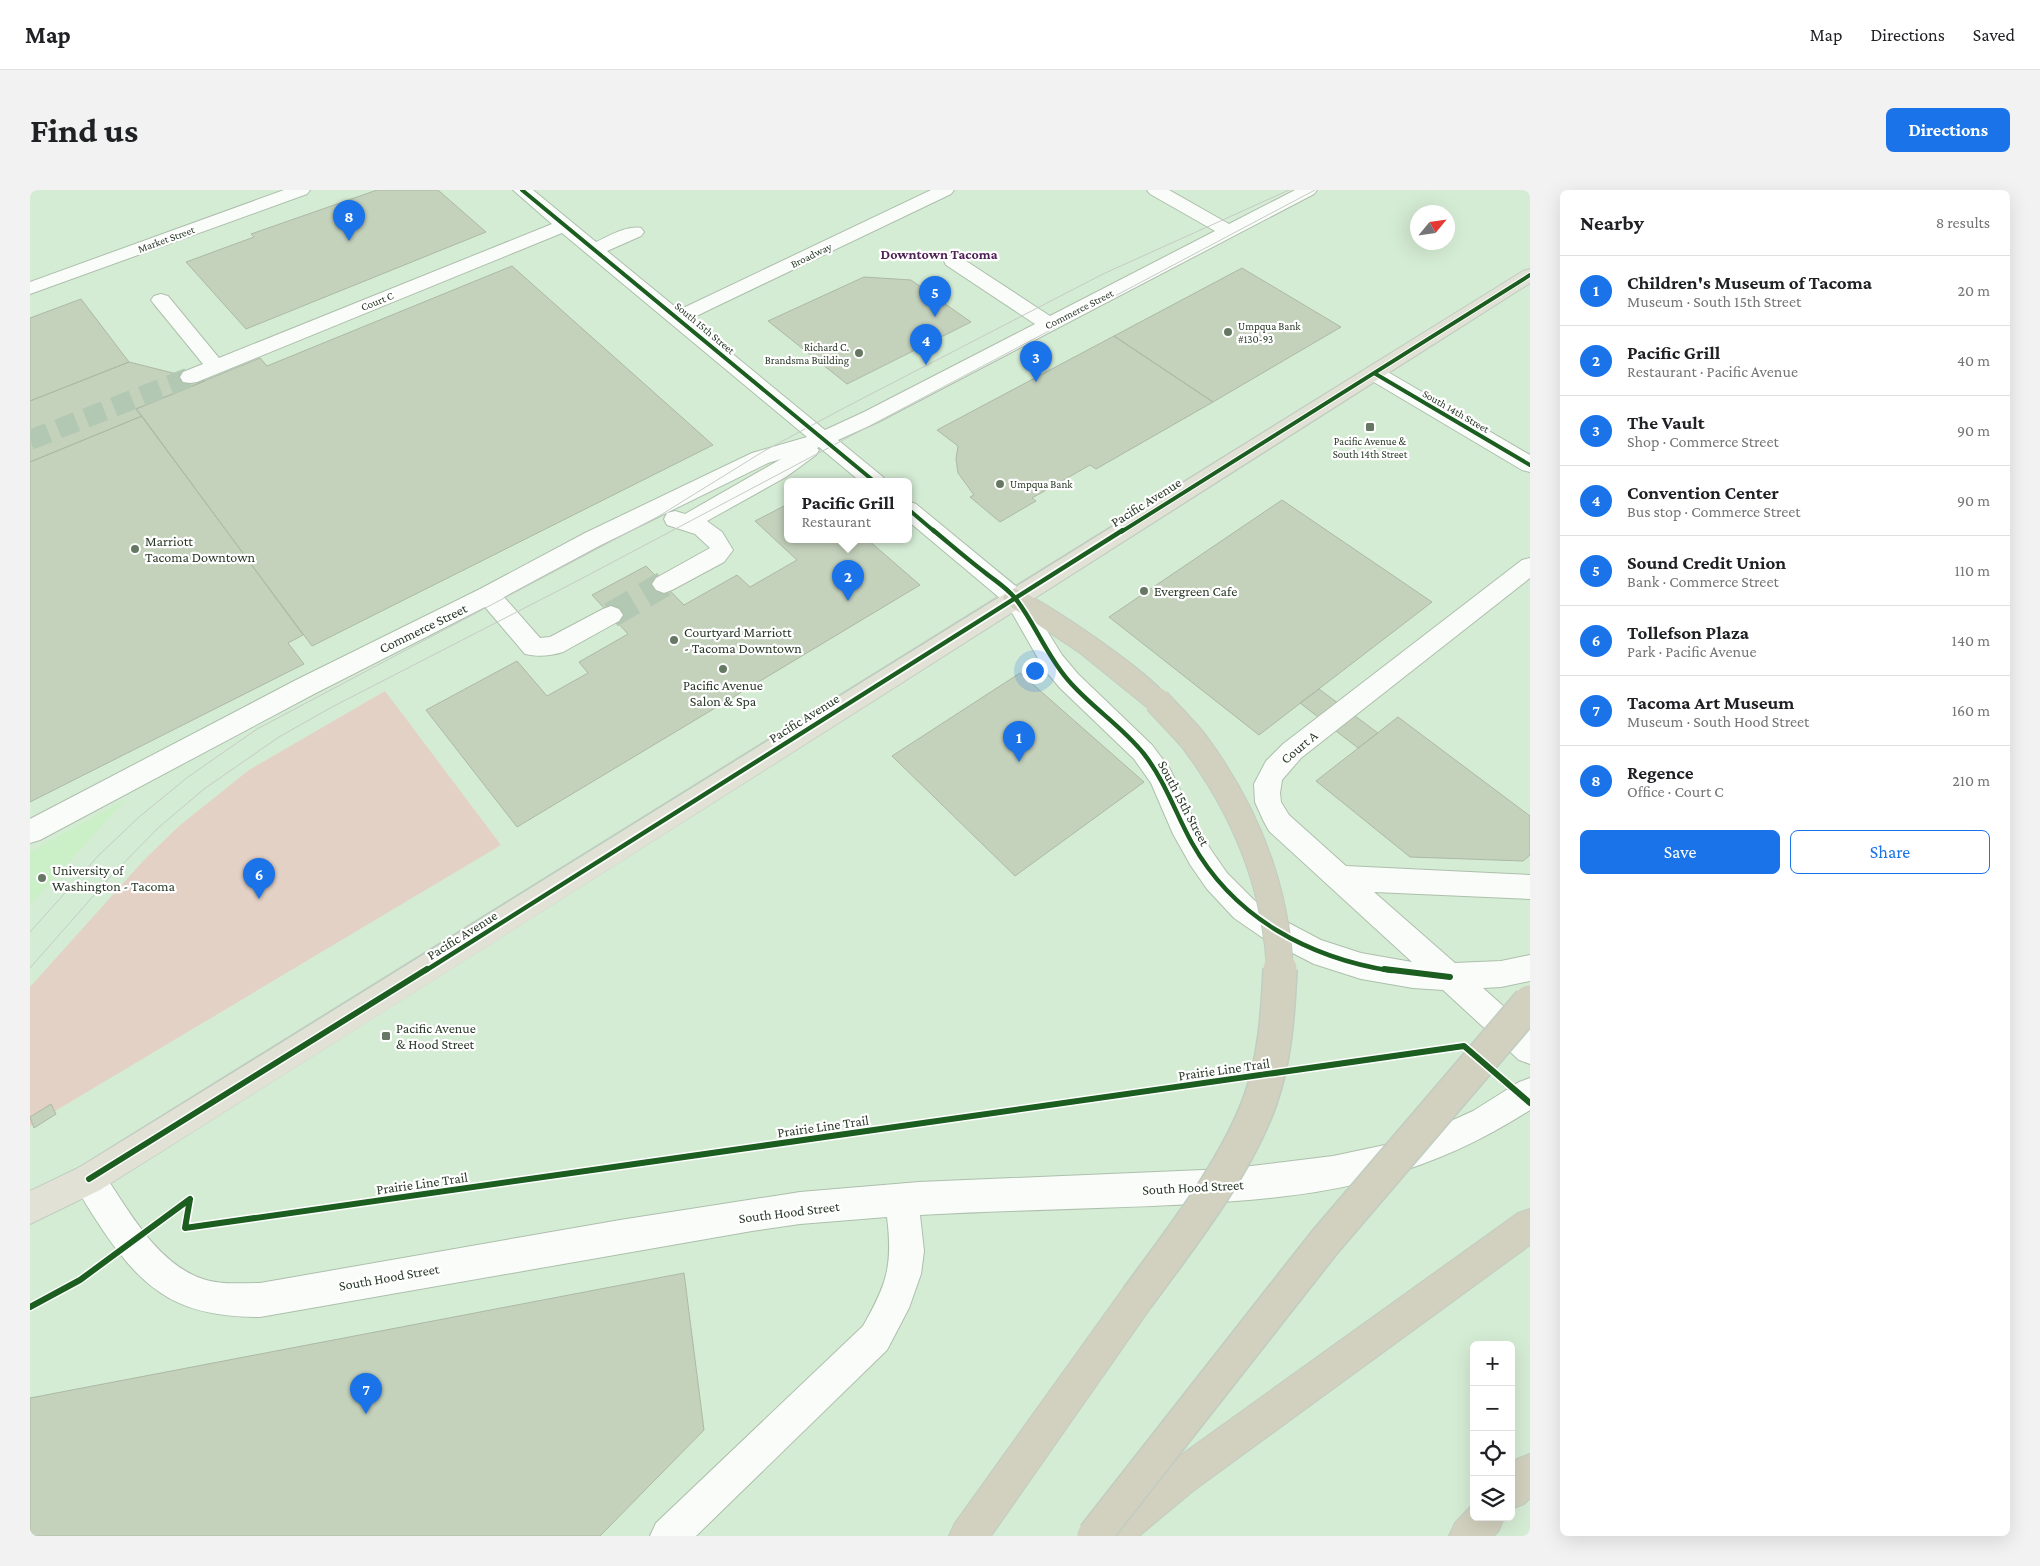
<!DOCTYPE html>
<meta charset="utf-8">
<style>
:root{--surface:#fff;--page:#f2f2f2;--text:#202124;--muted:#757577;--line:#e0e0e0;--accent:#1a73e8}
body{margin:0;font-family:"Crimson Pro",serif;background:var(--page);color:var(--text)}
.controls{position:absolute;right:15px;bottom:15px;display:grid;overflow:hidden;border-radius:8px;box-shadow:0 5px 20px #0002}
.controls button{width:45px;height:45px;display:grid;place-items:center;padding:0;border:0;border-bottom:1px solid var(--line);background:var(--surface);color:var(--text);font:25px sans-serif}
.compass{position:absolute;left:1380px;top:15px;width:45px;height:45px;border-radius:50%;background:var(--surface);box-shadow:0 5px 20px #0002;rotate:61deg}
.you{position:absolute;left:1004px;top:480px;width:18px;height:18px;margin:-12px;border:4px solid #fff;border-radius:50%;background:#1a73e8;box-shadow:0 0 0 8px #1a73e833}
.badge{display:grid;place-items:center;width:32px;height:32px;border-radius:50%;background:var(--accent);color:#fff;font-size:16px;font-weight:700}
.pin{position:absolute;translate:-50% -41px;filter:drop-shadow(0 1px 2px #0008)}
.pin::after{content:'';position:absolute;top:26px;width:18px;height:15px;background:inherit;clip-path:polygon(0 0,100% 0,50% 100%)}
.popup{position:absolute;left:754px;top:288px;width:128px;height:65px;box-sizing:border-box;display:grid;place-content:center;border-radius:8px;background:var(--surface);filter:drop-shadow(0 1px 4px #0005);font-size:16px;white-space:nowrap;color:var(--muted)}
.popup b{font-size:19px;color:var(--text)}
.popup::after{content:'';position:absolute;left:50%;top:100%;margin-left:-10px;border:10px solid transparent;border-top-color:var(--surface)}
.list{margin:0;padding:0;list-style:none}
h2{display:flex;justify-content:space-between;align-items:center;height:65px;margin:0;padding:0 20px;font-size:21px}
h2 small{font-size:16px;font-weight:400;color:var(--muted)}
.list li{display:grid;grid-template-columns:32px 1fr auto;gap:15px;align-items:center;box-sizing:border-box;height:70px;padding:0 20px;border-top:1px solid var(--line)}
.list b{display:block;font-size:19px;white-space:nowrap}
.list p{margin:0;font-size:16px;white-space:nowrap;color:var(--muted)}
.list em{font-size:16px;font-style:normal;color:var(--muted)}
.actions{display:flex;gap:10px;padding:15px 20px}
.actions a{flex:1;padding:11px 0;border:1px solid var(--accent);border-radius:8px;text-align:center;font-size:18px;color:var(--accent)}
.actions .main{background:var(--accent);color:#fff}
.icon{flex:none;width:28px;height:28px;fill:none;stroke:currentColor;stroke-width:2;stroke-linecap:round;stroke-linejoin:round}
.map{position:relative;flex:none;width:1500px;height:1346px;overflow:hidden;border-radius:8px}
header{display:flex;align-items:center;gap:30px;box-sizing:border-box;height:70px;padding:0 25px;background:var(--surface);border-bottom:1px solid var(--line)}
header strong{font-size:24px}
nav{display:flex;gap:28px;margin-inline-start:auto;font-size:18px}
.intro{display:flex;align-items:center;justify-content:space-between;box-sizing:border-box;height:120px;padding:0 30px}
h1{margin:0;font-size:35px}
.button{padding:12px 22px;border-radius:8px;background:var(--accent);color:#fff;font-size:18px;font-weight:700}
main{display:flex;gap:30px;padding:0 30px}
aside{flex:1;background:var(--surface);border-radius:8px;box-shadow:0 5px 20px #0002}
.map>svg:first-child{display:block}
</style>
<header>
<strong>Map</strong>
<nav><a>Map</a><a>Directions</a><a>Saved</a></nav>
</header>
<div class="intro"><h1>Find us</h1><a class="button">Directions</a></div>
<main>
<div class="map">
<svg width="1500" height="1346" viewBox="0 0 1500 1346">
<rect width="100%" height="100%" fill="#d5ecd4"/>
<!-- built -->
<path fill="#cbefc7" d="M96 609 0 715V662Z"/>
<!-- green -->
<path fill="#e3d1c5" d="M355 501 471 655 0 936V797L114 670 149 636 219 580Z"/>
<!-- building -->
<path fill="#c4d2bc" stroke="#acb9a5" d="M347 0H408L456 42 216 139 156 72 224 47 221 44Z
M482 76 683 255 282 456 106 219 230 168 237 176Z
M1212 78 1311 137 1183 212 1084 146Z
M834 87 881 90 941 132 817 194 738 131Z
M51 109 99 172 0 211V128Z
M1084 146 1183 212 1066 279 1060 275 1002 308 1006 311 970 332 940 307 944 305 928 283 926 269 928 256 907 240Z
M99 172 175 191 106 219 112 226 0 272V211Z
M112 226 273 445 258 453 274 474 0 612V272Z
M1252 310 1402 412 1229 545 1079 427Z
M758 314V350H838L890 395 487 637 396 520 487 471 517 506 558 483 549 472 598 444 562 405 616 376 654 415 707 385 720 397 767 370 725 331Z
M990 483 1114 592 985 686 862 566Z
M1289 499 1348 543 1328 558 1270 513Z
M1368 527 1500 626V665L1493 671 1380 667 1286 591Z
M21 914 26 924 4 938 0 927Z
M654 1083 674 1240 570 1346H0V1208Z"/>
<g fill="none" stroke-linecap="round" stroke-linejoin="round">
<!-- minor-tunnel-far1 -->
<path stroke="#b3c8b2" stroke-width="20" stroke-dasharray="20 10" stroke-linecap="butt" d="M0 250 160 187"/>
<!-- minor-tunnel -->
<path stroke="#b3c8b2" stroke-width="26" stroke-dasharray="26 13" stroke-linecap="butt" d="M581 425 634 394"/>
<!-- minor casing -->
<g stroke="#adbfac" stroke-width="2">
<path id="minor" d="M254 0H280L277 4 0 104V92Z
M483 0H503L566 52C579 46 597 35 611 38L614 42 611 46 577 61 649 120 901 0H924L921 4 660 129 795 240 834 222 1005 134 916 75 914 71 916 67 923 65 930 67 1020 126 1185 41 1120 4 1117 0H1139L1199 34 1265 0H1287L1284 4 848 232 808 250 853 287 856 292H831L789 257 787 258 789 260 786 265 756 287 677 331 692 342 703 360 694 372 642 400 634 403 626 400 622 394 626 388 680 358 665 344 637 335 634 329 637 323 645 321 655 324 751 269 738 273 571 355 474 407 510 448 520 447 573 419 581 416 589 419 593 425 589 431 533 462C520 466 508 467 495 464L455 417 284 504 10 650 0 653V629L266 490 450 399 555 343 722 263 777 247 532 43 167 192 160 193 153 192 150 187 153 182 173 174 124 114 121 110 124 106 131 104 138 106 189 168 522 34Z
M1344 177 1351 178 1500 265V282L1492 280 1337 188 1334 183 1337 178Z
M878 311 886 314 993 402 1032 465 1048 484 1122 555 1140 579 1168 638 1181 660 1197 683 1224 710 1253 730 1291 750 1331 763 1382 772 1239 641 1233 630 1225 612 1224 594 1236 571 1253 554 1492 370 1500 368V388L1271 568 1252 590 1250 603 1251 612 1259 625 1316 676 1500 685V709L1344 702 1425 773 1471 771 1500 765V791L1471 797 1453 798 1500 840V874L1489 870 1413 800 1383 798 1331 789 1284 774 1233 748 1204 728 1177 699 1161 676 1143 644 1121 593 1104 569 1030 498 1014 479 977 414 878 331Z
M1500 888V920C1455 949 1408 971 1356 986 1294 1005 1227 1010 1162 1014 1071 1019 980 1020 890 1025L894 1061 891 1084 879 1118 857 1160 666 1346H620L626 1333 833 1136C857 1094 863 1075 857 1027L770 1034 722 1041 230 1127C153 1127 117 1105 74 1042 63 1025 51 1008 43 989L48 978 59 973 70 978C97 1017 125 1073 173 1089 191 1095 211 1093 230 1093L590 1030 770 1002 889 992 1196 979 1303 966 1355 955 1401 940 1443 921 1489 892Z"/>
</g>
<!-- major casing -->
<g stroke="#c1cdc1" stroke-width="2">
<path id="major" d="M1500 79V93C1023 395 549 701 70 1000L0 1034V1001L48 978C532 682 1012 380 1493 81Z"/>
</g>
<!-- highway casing -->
<g stroke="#c1cdc1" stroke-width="2">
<path id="highway" d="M985 399C1012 408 1127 487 1140 511L1136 518 1127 521 1118 518 1050 463 977 414 973 408 977 402Z
M1500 1019V1055L1163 1301 1109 1346H1061L1067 1333 1137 1275 1488 1023Z
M1107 1091 1119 1096 1124 1108 1119 1120 961 1346H919L925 1333 1095 1096Z
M1500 1264V1308L1494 1314 1481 1319V1275L1487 1269Z
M1444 1313V1327H1474L1469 1340 1464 1346H1419L1425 1333Z"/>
</g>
<!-- minor -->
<use href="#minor" fill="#f9fcf9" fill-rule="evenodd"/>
<!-- major -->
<use href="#major" fill="#e1e1d6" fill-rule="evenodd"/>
<!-- highway -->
<use href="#highway" fill="#d2d0be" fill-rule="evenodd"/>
<!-- tram -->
<path stroke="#c5cbc5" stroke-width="1" d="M0 742 69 665 109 627 158 587 227 539 629 326 734 261 814 218 1073 84 1259 0
M0 778 79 688 128 638 174 599 249 547 302 517 549 390 1285 0"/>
<!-- highway-bridge-far1 casing -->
<g stroke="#c1cdc1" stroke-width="28" stroke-linecap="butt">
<path id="highway-bridge-far1" d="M1127 511C1139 524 1152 537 1163 550 1214 618 1246 695 1250 781"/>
</g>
<!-- highway-bridge casing -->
<g stroke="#c1cdc1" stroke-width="36" stroke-linecap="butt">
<path id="highway-bridge" d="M1107 1108C1150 1049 1205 980 1230 911 1245 869 1248 824 1250 779
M1064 1346 1294 1053 1500 812"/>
</g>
<!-- highway-bridge-far1 -->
<use href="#highway-bridge-far1" stroke="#d2d0be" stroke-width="26"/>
<!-- highway-bridge -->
<use href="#highway-bridge" stroke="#d2d0be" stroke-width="33"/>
<!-- cycleway-far2 casing -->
<g stroke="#fff" stroke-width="6">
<path id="cycleway-far2" d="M492 0 845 292
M1344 183 1500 275
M878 319 905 342
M1091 342 1500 85"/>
</g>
<!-- cycleway-far1 casing -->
<g stroke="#fff" stroke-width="8">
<path id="cycleway-far1" d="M903 340C920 354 936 368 953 381 964 390 976 397 985 408 1005 433 1016 465 1038 490 1061 517 1092 536 1114 564 1135 591 1146 624 1162 653 1204 728 1279 768 1362 781
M395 781 1093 340"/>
</g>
<!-- cycleway casing -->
<g stroke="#fff" stroke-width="9">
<path id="cycleway" d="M1354 779 1420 787
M59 989 397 779
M160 1009 155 1038 1434 856 1500 913
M0 1117 50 1090 160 1009"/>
</g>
<!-- cycleway-far2 -->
<use href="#cycleway-far2" stroke="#1b5e20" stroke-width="4"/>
<!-- cycleway-far1 -->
<use href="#cycleway-far1" stroke="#1b5e20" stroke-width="4.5"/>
<!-- cycleway -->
<use href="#cycleway" stroke="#1b5e20" stroke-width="6"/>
</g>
<!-- markers -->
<g fill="#667864" stroke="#fff" stroke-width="2">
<circle cx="1198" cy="142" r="5"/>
<circle cx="829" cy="163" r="5"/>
<rect x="1335" y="232" width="10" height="10" rx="2.5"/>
<circle cx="970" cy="294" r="5"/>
<circle cx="105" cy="359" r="5"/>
<circle cx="1114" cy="401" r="5"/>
<circle cx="644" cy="450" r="5"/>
<circle cx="693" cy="479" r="5"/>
<circle cx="12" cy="688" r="5"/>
<rect x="351" y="841" width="10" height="10" rx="2.5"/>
</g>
<g text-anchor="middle" stroke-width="4.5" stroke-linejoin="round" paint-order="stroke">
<!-- far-street labels -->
<g font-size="11" fill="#2a3a28" stroke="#fff">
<text transform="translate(136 49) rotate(-20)" y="4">Market Street</text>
<text transform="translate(781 65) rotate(-26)" y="4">Broadway</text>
<text transform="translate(347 111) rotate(-22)" y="4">Court C</text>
<text transform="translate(1049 119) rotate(-27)" y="4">Commerce Street</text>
<text transform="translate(675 138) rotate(40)" y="4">South 15th Street</text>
<text transform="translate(1426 221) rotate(30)" y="4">South 14th Street</text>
</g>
<!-- far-poi labels -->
<g font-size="11" fill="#2a3a28" stroke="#fff" text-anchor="start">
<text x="1208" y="140">Umpqua Bank<tspan x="1208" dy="13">#130-93</tspan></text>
<text x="819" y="161" text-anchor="end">Richard C.<tspan x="819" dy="13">Brandsma Building</tspan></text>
<text x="1340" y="255" text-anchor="middle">Pacific Avenue &amp;<tspan x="1340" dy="13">South 14th Street</tspan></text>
<text x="980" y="298">Umpqua Bank</text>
</g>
<!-- far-quarter labels -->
<g font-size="14" font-weight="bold" fill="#4f2255" stroke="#fff">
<text x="909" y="69">Downtown Tacoma</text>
</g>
<!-- street labels -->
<g font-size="14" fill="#2a3a28" stroke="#fff">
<text transform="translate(1116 312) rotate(-32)" y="5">Pacific Avenue</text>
<text transform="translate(393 438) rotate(-26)" y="5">Commerce Street</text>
<text transform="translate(774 528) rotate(-32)" y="5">Pacific Avenue</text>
<text transform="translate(1269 557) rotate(-40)" y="5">Court A</text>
<text transform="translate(1154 613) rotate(62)" y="5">South 15th Street</text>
<text transform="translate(432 745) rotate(-32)" y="5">Pacific Avenue</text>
<text transform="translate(1194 879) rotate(-8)" y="5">Prairie Line Trail</text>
<text transform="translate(793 936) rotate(-8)" y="5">Prairie Line Trail</text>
<text transform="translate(392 993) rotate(-8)" y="5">Prairie Line Trail</text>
<text transform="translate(1163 997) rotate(-3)" y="5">South Hood Street</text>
<text transform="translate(759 1022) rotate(-7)" y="5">South Hood Street</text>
<text transform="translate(359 1087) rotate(-10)" y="5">South Hood Street</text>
</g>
<!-- poi labels -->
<g font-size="14" fill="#2a3a28" stroke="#fff" text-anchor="start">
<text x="115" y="356">Marriott<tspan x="115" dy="16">Tacoma Downtown</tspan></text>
<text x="1124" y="406">Evergreen Cafe</text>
<text x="654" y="447">Courtyard Marriott<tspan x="654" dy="16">- Tacoma Downtown</tspan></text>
<text x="693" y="500" text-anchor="middle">Pacific Avenue<tspan x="693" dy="16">Salon &amp; Spa</tspan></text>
<text x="22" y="685">University of<tspan x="22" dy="16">Washington - Tacoma</tspan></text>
<text x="366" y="843">Pacific Avenue<tspan x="366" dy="16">&amp; Hood Street</tspan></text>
</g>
</g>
</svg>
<div class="controls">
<button>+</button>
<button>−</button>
<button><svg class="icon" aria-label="locate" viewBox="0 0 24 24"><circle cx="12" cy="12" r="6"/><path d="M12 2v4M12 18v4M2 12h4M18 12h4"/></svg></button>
<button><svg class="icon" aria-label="layers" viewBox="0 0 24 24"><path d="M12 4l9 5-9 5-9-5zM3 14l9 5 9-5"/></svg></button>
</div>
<svg class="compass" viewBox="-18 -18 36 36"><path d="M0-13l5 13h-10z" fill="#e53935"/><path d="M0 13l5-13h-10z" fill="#757577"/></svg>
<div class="you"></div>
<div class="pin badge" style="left:989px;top:572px">1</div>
<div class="pin badge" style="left:818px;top:411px">2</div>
<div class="popup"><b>Pacific Grill</b>Restaurant</div>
<div class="pin badge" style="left:1006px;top:192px">3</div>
<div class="pin badge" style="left:896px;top:175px">4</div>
<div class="pin badge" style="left:905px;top:127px">5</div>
<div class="pin badge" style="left:229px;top:709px">6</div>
<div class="pin badge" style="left:336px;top:1224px">7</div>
<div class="pin badge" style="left:319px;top:51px">8</div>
</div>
<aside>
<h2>Nearby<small>8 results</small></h2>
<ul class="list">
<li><span class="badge">1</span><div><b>Children's Museum of Tacoma</b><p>Museum · South 15th Street</p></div><em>20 m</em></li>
<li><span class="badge">2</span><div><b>Pacific Grill</b><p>Restaurant · Pacific Avenue</p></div><em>40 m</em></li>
<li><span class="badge">3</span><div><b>The Vault</b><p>Shop · Commerce Street</p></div><em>90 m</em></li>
<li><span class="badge">4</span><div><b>Convention Center</b><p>Bus stop · Commerce Street</p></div><em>90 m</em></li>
<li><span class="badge">5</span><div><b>Sound Credit Union</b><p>Bank · Commerce Street</p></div><em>110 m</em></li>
<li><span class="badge">6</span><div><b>Tollefson Plaza</b><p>Park · Pacific Avenue</p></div><em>140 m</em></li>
<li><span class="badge">7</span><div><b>Tacoma Art Museum</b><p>Museum · South Hood Street</p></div><em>160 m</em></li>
<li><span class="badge">8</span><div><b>Regence</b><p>Office · Court C</p></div><em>210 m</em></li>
</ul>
<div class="actions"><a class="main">Save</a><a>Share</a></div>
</aside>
</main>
